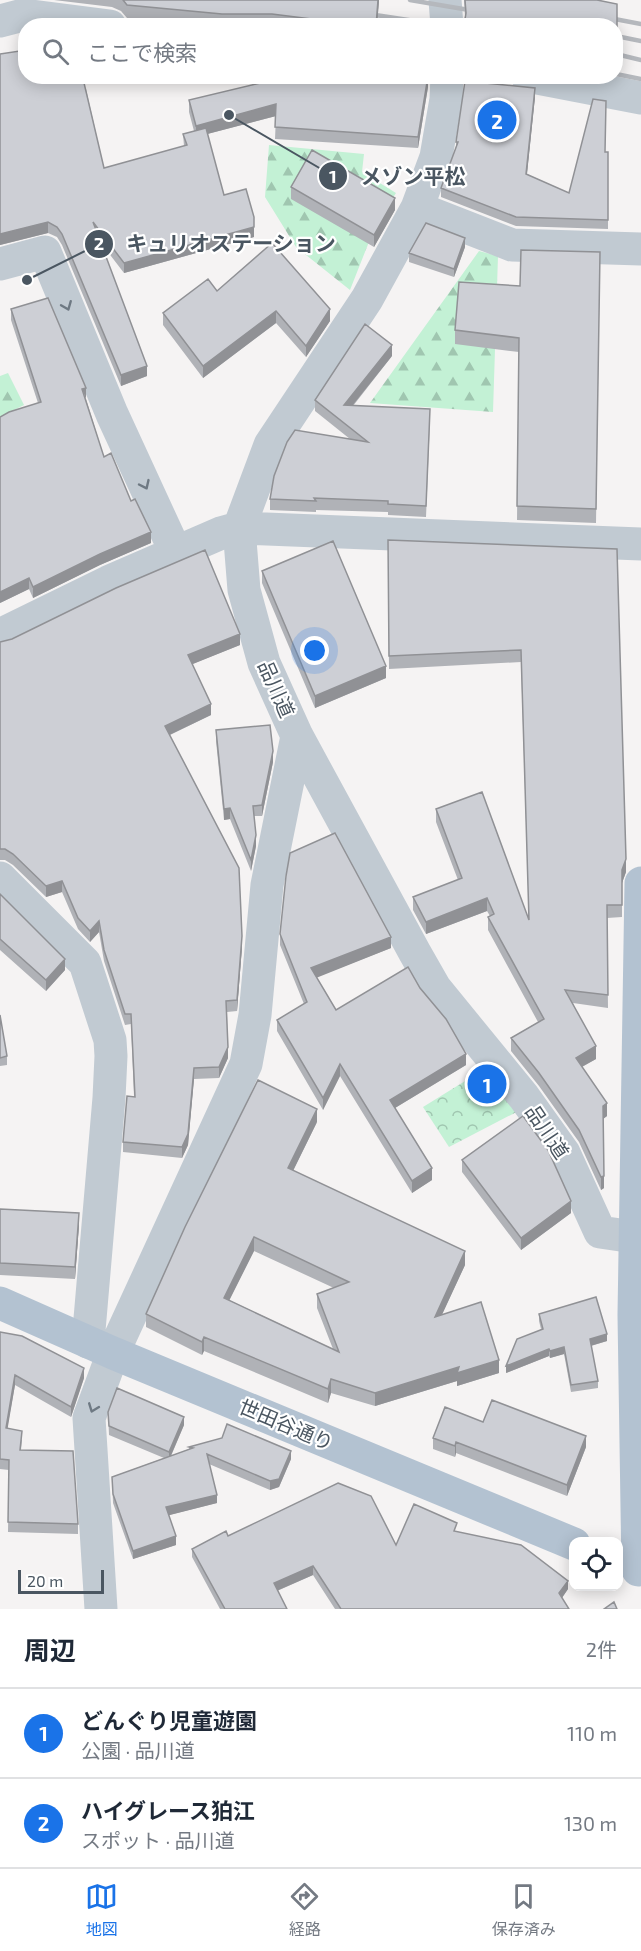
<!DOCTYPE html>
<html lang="ja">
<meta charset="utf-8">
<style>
:root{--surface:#fff;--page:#f2f2f3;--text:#1f2937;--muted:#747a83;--line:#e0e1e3;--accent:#1a73e8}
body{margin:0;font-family:"Exo 2","Noto Sans JP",sans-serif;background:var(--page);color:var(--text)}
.controls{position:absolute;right:18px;bottom:18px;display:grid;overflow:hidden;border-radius:12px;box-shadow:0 3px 15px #0003}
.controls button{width:54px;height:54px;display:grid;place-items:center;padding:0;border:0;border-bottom:2px solid var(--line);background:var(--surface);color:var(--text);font:30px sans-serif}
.scale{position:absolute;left:18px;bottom:15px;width:86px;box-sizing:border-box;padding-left:6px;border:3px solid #4a5661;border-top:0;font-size:16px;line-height:21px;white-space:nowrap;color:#4a5661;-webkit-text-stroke:4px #fff;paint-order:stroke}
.you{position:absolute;left:315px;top:651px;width:21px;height:21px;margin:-15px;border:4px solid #fff;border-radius:50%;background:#1a73e8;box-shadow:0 0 0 9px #1a73e833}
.badge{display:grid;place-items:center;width:39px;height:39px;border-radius:50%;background:var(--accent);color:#fff;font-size:20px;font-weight:700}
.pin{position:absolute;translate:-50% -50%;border:3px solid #fff;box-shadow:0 2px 6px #0006}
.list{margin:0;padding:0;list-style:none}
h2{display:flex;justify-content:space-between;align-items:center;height:78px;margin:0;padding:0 24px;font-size:26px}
h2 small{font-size:20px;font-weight:400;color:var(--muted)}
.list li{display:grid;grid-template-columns:39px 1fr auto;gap:18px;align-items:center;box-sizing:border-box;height:90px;padding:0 24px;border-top:2px solid var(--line)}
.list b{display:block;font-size:22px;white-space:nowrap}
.list p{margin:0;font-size:20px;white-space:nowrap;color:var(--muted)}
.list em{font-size:20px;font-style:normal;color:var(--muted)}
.icon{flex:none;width:33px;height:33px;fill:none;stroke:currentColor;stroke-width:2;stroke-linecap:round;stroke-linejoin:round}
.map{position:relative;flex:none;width:641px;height:1609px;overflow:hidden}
.search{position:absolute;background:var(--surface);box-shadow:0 3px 15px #0003;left:18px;right:18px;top:18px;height:66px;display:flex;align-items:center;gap:15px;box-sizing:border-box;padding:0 21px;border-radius:24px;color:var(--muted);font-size:22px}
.sheet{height:258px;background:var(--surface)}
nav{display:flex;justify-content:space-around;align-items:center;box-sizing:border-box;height:84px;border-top:2px solid var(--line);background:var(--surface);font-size:16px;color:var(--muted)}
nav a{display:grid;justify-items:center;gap:3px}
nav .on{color:var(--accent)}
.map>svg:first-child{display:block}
</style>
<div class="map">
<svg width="641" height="1609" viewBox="0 0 641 1609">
<defs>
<pattern id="forest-firs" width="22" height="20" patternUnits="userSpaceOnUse" patternTransform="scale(1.5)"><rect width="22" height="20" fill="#c3f1d5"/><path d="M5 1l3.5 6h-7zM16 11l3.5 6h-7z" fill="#a0c6b0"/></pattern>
<pattern id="park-crowns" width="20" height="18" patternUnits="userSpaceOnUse" patternTransform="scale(1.5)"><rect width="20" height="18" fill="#c3f1d5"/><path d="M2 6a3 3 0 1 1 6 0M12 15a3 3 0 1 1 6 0" fill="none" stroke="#a0c6b0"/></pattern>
</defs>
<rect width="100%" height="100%" fill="#f5f3f3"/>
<!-- forest -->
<path fill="url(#forest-firs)" d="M269 145 364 154 362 172 396 193 376 224 350 290 296 247 265 197Z
M479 251 498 256 493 412 370 403Z
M8 373 24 405 0 417V376Z"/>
<!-- park -->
<path fill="url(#park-crowns)" d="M496 1062 530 1105 449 1147 423 1107Z"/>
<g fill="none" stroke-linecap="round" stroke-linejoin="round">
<!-- minor -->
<path stroke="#c1cad2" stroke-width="33" d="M445 0 447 26
M0 21 23 15 110 26
M447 76 446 99 436 157 417 208 367 299 270 445 239 528 244 590 264 663 297 736 415 953 435 988 524 1097 564 1153 600 1232 634 1237
M527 76 641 98
M417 208 512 245 641 249
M0 264 45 252 112 414 176 553
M4 633 108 582 221 533 239 528 641 544
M0 878 85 963 110 1040 111 1056 109 1098 88 1342
M101 1609 89 1418 113 1353 246 1064 255 1015 267 885 297 736"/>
<!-- major -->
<path stroke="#b3c2d1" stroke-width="33" d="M0 1303 113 1353 574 1544
M638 1570 634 1315 641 883"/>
<!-- rail -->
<path stroke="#b5b8bd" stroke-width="4.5" d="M410 0 481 12
M362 13 448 26
M599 16 641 24
M616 36 641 41
M616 54 641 60
M616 74 641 79"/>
</g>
<!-- wall -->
<path fill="#b0b2b7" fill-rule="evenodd" d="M54 0H379L377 26H206L127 18 121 11 112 7Z
M464 0H597L617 4V74H615V26H463L465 16Z
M0 54 86 89 104 168 184 146 183 134 194 131 189 112V100L428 87 418 148 275 139 276 116 207 134 224 195 254 237 124 273 101 243 147 376 121 386 62 245 57 237 48 233 0 245Z
M535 97 527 174 569 193 605 152H608V229L516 226 441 197V188L456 149V142Z
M291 187 395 210 374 247 291 199Z
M465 247 454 277 409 262V253Z
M600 252 596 523 517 520 519 352 455 344V330L520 286Z
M217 291 330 321 306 357 276 323 203 378 163 325V313Z
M11 309 86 399 104 457 131 501 151 543 100 565 33 598 29 589 0 603 38 403 11 320Z
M392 356 353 406 430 420 426 517 388 515V512L316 510V512L270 510V499L350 439 315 411V400Z
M388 540 617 549 626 872 622 883V917L607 918 608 1008 573 1003 596 1059 582 1067 607 1116 603 1119 604 1188 601 1190 579 1142 539 1086 511 1051V1038L538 1022 488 930V917L490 916 487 911 426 934 413 910V897L458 880 436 822V809L529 919 521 662 389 669Z
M262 571 386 678 315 708 262 583Z
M0 642 240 645 192 664 211 715 170 735 242 947 237 1011 227 1012 228 1058 219 1078 194 1079 188 1145 182 1158 123 1152V1142L134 1096 131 1024 125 1025 104 961 99 932 90 942 78 929 62 892 46 897 13 865 5 860H0Z
M216 730 273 762 262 816H254L256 846 251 871 230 819 224 820 216 741Z
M0 894 65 970 46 991 0 950Z
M280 934 391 948 316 977 336 1010 466 1065 395 1108 432 1180 412 1193 340 1076 323 1110 277 1031V1020L304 1004 280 945Z
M0 1015 7 1056V1065L0 1066Z
M317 1122 293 1171 465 1265 442 1314 499 1373 457 1386V1381L375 1406 331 1393 328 1403 204 1351 202 1355 146 1327V1314ZM254 1251 334 1288 317 1294V1308L333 1349 229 1300Z
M462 1160 571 1213 521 1250 462 1172Z
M0 1209 79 1225 75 1279 0 1275Z
M539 1314 607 1341 591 1346 598 1381V1388L571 1392 564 1354 550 1358 549 1356 506 1373 541 1329 539 1321Z
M0 1332 84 1378 71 1417 15 1385 7 1429 22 1440 21 1450 78 1524V1534L8 1532 9 1470 0 1469Z
M108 1412 184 1425 171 1456 189 1449V1447L291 1459 279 1487 270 1490 209 1464 217 1503 169 1515 176 1545 133 1559 113 1503 112 1477 164 1458 109 1435Z
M483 1422 586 1447 567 1496 456 1453 455 1457 433 1449V1438Z
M457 1531 568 1589 562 1598 569 1609H335L313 1575 277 1591 287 1609H220L192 1557V1549L228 1536 396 1545Z"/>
<!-- shaded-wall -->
<path fill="#909195" d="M378 0H379L377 26H376Z
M428 76V87L418 148V137Z
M535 88V97L526 183V174Z
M276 104V116L196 137V126Z
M395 198V210L374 247V235Z
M48 222V233L0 245V234Z
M254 227V237L124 273V263Z
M465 238V247L454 277V269Z
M330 309V321L306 357V346Z
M276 311V323L203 378V366Z
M392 345V356L344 416V405Z
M147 366V376L121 386V375Z
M86 388V399L82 389Z
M151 532V543L100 565 33 598V587L100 554Z
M29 578V589L0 603V592Z
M240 634V645L188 666V655Z
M386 666V678L315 708V696Z
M211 704V715L165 737V726Z
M273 751V762L262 816V805Z
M230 808V819L224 820V809Z
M256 835V846L251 871V860Z
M626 859V872L622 883V917V870Z
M62 881V892L46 897V886Z
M487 898V911L426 934V922Z
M99 921V932L90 942V931Z
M242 936V947L237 1011V1000Z
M391 937V948L311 980V968Z
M65 959V970L46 991V980Z
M596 1046V1059L576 1070V1058Z
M228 1047V1058L219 1078V1067Z
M466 1054V1065L390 1111V1100Z
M340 1064V1076L323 1110V1098Z
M194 1068V1079L188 1145 182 1158V1147Z
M607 1103V1116L603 1119V1106Z
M317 1109V1122L288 1181V1168Z
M432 1168V1180L412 1193V1181Z
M604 1176V1188L601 1190V1177Z
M571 1201V1213L521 1250V1238Z
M79 1213V1225L75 1279V1267Z
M254 1237V1251L224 1311V1298Z
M465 1251V1265L435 1330V1317Z
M607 1334V1341L590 1346V1339Z
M204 1337V1351L202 1355V1342Z
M564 1347V1354L550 1358V1351Z
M549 1349V1356L506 1373V1366Z
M499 1360V1373L457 1386V1381L375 1406V1393L459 1367Z
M84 1368V1378L71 1417V1407Z
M15 1375V1385L6 1438V1428Z
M331 1379V1393L328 1403V1389Z
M184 1417V1425L169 1460V1452Z
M586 1436V1447L567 1496V1485Z
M456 1442V1453L455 1457V1446Z
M291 1451V1459L279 1487 270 1490V1481Z
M217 1495V1503L166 1516V1507Z
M176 1536V1545L133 1559V1551Z
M313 1566V1575L274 1592V1583Z
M568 1581V1589L559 1602V1593Z"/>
<!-- building -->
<path fill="#cdcfd5" stroke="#909195" stroke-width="1.5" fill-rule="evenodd" d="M123 0H378L376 26H367L272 14H222L127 5Z
M465 0H597L617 4V62H615V26H464L466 13Z
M26 50V76H84L86 82 84 83 104 168 187 145 183 134 206 128 224 195 246 189 254 217V227L124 263 93 222 147 366 121 375 62 234 57 227 48 222 0 234V54Z
M277 76H428L418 137 275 127 276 104 196 126 189 100 277 79Z
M465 81 535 88 526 174 569 193 593 99 606 101 605 152H608V220L516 217 441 188 458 142H456Z
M312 150 395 198 374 235 291 187Z
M426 223 465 238 454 269 409 253Z
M272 243 330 309 306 346 276 311 203 366 163 313 208 279 217 291Z
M521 250 600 252 596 509 517 506 519 338 455 330 459 282 520 286Z
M48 298 86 388 82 389 104 457 111 453 131 501 135 499 151 532 100 554 33 587 29 578 0 592V417L9 412 41 402 11 309Z
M365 324 392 345 344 405 430 409 426 506 388 504V501L314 498 316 501 270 499 274 476 287 442 295 430 368 442 315 400Z
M388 540 617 549 626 859 622 870V905H607L608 995 565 990 596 1046 576 1058 607 1103 603 1106 604 1176 601 1177 579 1130 539 1073 511 1038 544 1019 488 917 494 914 487 898 426 922 413 897 462 878 436 809 482 792 529 920 521 650 389 656Z
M333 541 386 666 315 696 262 571Z
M205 550 240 634 188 655 211 704 165 726 239 868 242 936 237 1000 226 1001 228 1047 219 1067 194 1068 188 1134 182 1147 123 1142 127 1096 135 1097 131 1014H125L104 950 99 921 90 931 78 918 62 881 46 886 13 854 5 849H0V642L12 639 116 588Z
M270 725 273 751 262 805 253 806 256 835 251 860 230 808 224 809 216 730Z
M335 833 391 937 311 968 336 1010 408 967 420 988 446 1019 466 1054 390 1100 432 1168 412 1181 340 1064 323 1098 277 1020 307 1002 280 934 286 876 290 853Z
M0 894 65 959 46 980 0 939Z
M0 1015 7 1056 0 1058Z
M258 1080 317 1109 288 1168 465 1251 435 1317 481 1302 499 1360 457 1373 459 1367 375 1393 331 1379 328 1389 204 1337 202 1342 146 1314 185 1227ZM254 1237 349 1282 317 1294 339 1352 224 1298Z
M523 1116 548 1150 571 1201 521 1238 462 1160Z
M0 1209 79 1213 75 1267 0 1263Z
M596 1297 607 1334 590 1339 598 1381 571 1385 564 1347 550 1351 549 1349 506 1366 517 1339 543 1329 539 1314Z
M0 1332 22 1336 84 1368 71 1407 15 1375 6 1428 22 1431 20 1450 73 1451 78 1524 8 1522 9 1460 0 1459Z
M117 1388 184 1417 169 1452 109 1426 108 1412Z
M492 1400 586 1436 567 1485 456 1442 455 1446 433 1438 445 1407 483 1422Z
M227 1424 291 1451 279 1479 270 1481 207 1454 217 1495 166 1507 176 1536 133 1551 113 1494 112 1477 193 1448 189 1447 222 1438Z
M338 1483 371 1496 396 1545 414 1504 457 1523 454 1531 521 1545 568 1581 559 1593 569 1609H341L313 1566 274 1583 287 1609H225L192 1549 226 1531 228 1536Z
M614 1602 617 1609H604Z"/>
<!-- one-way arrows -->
<defs><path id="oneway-chevron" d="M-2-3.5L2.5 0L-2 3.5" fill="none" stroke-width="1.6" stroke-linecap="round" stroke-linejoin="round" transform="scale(1.5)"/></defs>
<g stroke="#6e7983">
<use href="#oneway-chevron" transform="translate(67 306) rotate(68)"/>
<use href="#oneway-chevron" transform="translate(145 485) rotate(65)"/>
<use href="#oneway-chevron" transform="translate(93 1408) rotate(111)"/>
</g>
<g text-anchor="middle" stroke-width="4.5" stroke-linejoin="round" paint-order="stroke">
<!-- street labels -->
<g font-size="20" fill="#4a5661" stroke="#fff">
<text transform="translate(276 689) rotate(66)" y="7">品川道</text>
<text transform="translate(547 1132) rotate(56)" y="7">品川道</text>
<text transform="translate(286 1425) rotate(23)" y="7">世田谷通り</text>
</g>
</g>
<!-- callouts -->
<path fill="none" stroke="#4a5661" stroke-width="2" d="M229 115L333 176M27 280L99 244"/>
<g fill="#4a5661" stroke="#fff" stroke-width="2">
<circle cx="229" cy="115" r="6"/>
<circle cx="27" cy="280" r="6"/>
<circle cx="333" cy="176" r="15"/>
<circle cx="99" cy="244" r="15"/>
</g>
<g font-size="18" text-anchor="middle" font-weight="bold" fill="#fff">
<text x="333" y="183">1</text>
<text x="99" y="250">2</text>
</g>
<g font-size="21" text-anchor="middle" font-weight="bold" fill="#4a5661" stroke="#fff" stroke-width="4.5" stroke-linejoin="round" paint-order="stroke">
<text x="413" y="184">メゾン平松</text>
<text x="231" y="251">キュリオステーション</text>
</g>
</svg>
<div class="controls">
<button><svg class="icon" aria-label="locate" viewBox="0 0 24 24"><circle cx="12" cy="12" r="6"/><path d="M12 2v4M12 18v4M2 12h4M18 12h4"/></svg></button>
</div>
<div class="scale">20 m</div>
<div class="you"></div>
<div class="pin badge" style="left:487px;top:1084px">1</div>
<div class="pin badge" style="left:497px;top:120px">2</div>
<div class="search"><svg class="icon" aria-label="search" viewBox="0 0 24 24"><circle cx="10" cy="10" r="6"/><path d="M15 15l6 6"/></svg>ここで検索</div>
</div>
<section class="sheet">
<h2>周辺<small>2件</small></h2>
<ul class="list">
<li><span class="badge">1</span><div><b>どんぐり児童遊園</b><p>公園 · 品川道</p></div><em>110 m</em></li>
<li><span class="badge">2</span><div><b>ハイグレース狛江</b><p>スポット · 品川道</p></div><em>130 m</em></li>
</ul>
</section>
<nav>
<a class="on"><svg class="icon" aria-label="map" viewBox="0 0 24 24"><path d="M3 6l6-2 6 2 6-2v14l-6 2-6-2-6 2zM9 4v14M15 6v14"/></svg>地図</a>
<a><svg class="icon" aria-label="directions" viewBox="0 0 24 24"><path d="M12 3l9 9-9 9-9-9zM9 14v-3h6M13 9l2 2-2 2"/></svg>経路</a>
<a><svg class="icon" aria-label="saved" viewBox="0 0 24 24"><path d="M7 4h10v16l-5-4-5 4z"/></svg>保存済み</a>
</nav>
